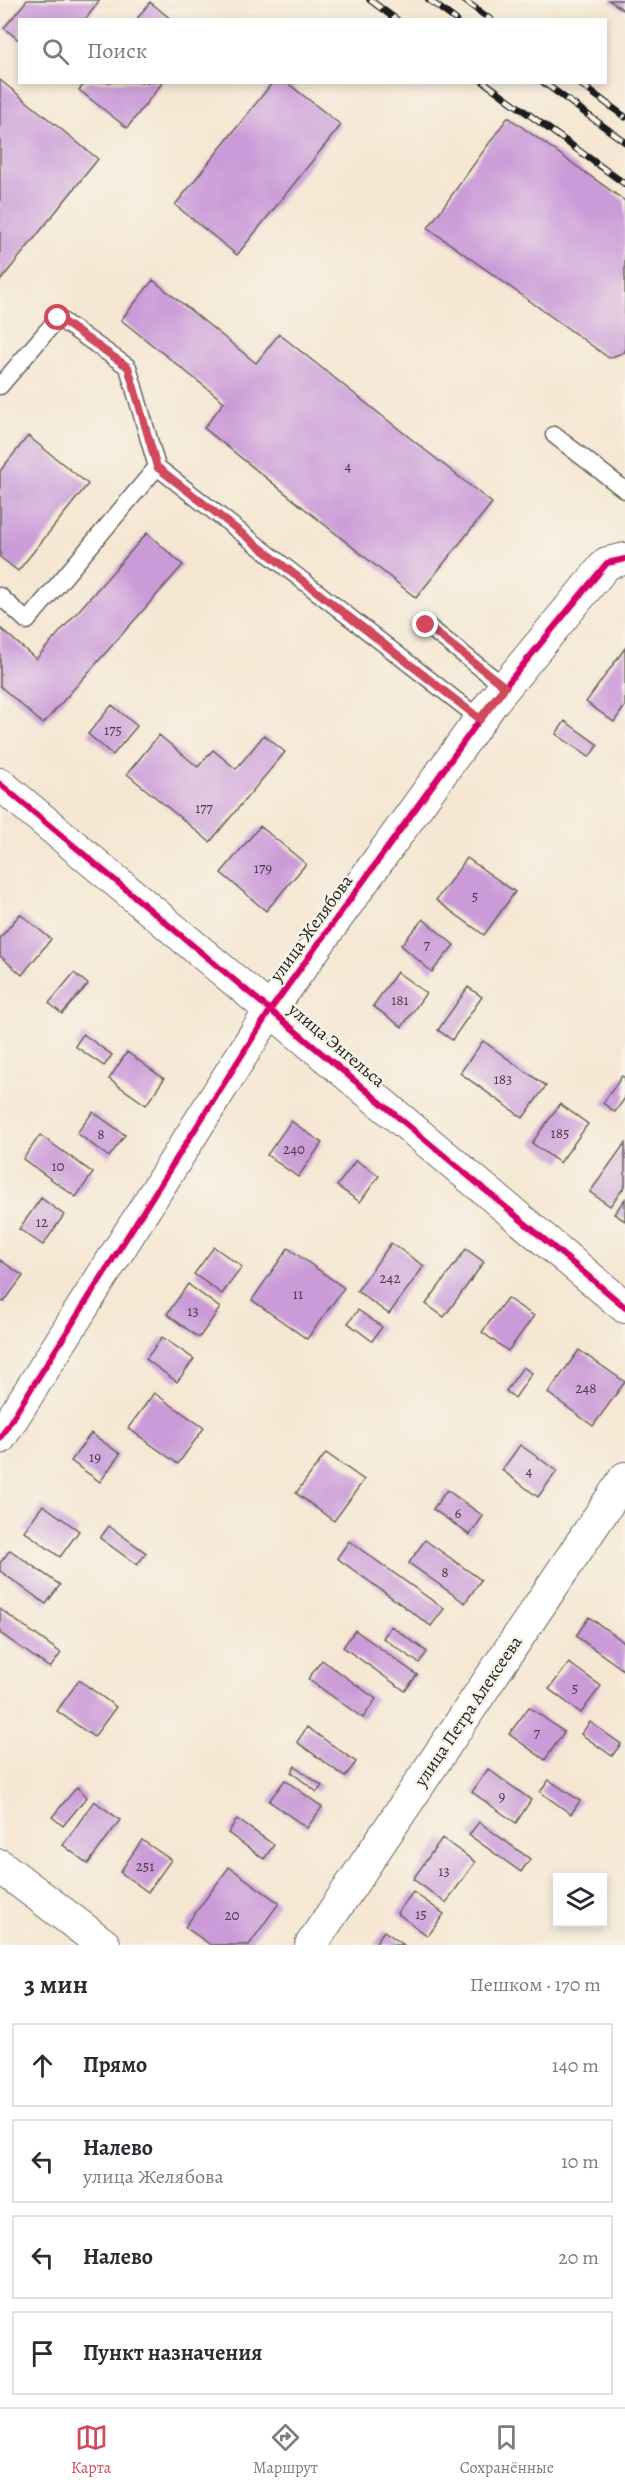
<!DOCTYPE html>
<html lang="ru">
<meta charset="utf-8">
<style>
:root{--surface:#fff;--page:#f2f2f3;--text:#2b2b33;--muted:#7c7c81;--line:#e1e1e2;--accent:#d1495b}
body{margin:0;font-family:Alegreya,serif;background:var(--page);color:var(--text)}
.controls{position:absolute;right:18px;bottom:18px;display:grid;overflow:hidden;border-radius:0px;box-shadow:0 3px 9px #0003}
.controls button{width:54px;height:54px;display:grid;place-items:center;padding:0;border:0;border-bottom:2px solid var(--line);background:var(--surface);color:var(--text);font:30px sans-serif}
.stop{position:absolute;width:18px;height:18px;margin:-14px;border:4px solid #d1495b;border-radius:50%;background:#fff}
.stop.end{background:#d1495b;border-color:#fff;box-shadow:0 2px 6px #0008}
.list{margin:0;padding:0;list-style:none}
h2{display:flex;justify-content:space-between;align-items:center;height:78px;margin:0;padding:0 24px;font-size:26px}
h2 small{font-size:20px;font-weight:400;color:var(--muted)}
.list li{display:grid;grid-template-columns:39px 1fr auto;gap:18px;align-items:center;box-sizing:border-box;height:84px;margin:0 12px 12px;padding:0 12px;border:2px solid var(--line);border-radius:0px}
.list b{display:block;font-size:22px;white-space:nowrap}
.list p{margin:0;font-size:20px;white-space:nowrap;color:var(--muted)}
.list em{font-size:20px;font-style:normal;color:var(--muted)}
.icon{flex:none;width:33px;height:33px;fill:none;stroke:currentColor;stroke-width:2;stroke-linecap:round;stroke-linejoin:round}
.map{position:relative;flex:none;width:625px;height:1945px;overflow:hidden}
.search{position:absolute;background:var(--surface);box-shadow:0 3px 9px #0003;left:18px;right:18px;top:18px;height:66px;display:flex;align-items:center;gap:15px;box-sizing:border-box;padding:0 21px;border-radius:0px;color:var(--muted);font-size:22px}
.sheet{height:462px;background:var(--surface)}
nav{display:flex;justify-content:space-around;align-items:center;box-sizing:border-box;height:84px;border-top:2px solid var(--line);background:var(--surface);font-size:16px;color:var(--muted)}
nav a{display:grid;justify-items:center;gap:3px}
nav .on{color:var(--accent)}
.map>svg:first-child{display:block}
</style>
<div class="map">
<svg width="625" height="1945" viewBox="0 0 625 1945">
<rect width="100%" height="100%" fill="#f7f3e8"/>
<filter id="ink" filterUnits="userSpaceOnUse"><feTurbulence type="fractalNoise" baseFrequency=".0167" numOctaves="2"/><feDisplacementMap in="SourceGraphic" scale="12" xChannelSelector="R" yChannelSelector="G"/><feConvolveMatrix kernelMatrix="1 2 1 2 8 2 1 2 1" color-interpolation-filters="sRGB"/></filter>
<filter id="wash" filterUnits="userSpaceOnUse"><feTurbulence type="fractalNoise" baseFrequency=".008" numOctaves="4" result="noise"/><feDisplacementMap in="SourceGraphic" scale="24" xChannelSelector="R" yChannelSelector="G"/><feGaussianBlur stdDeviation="1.35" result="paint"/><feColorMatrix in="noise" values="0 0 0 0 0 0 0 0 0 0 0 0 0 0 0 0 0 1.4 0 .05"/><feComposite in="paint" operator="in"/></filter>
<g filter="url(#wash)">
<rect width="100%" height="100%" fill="#f5e7d3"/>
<g id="blocks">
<!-- building -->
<path fill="#ca9bd8" d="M27 0H100L85 20H20V41L4 28Z
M609 0H625V11Z
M150 2 172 20H136Z
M0 80 98 159 0 281Z
M86 82H163L127 128 79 90Z
M273 82H286L341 125 237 255 175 205Z
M508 117 625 201V352L609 358 428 228Z
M153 280 256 363 279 334 492 503 416 598 204 428 224 402 121 320Z
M28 436 88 484 18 571 0 557V471Z
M147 533 183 565 43 724 0 686V628L36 659Z
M625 648V706L614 722 586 702Z
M112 705 137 726 113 755 88 734Z
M565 721 598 745 589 757 556 734Z
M159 735 198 767 213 750 236 769 264 735 285 752 210 842 127 774Z
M260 826 306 864 266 911 221 873Z
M467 858 515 892 484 935 436 900Z
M20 914 51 939 22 975 0 956V938Z
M423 919 454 945 432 972 401 945Z
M397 972 426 993 402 1027 373 1006Z
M74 973 88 984 62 1014 49 1003Z
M468 987 482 997 452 1040 438 1030Z
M83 1034 112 1055 104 1066 75 1046Z
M483 1041 546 1086 523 1118 460 1073Z
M127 1052 164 1079 146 1105 109 1079Z
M622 1076 625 1078V1098L615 1112 603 1103Z
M560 1104 588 1124 560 1163 532 1143Z
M93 1112 125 1135 109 1157 77 1133Z
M291 1121 322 1143 298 1177 267 1155Z
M40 1135 93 1173 76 1197 23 1159Z
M625 1143V1186L610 1206 590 1192Z
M356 1160 379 1176 360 1202 337 1186Z
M41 1198 64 1215 43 1245 19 1229Z
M625 1199V1221L614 1214Z
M391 1243 424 1266 389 1314 357 1291Z
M214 1247 242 1267 222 1294 194 1274Z
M288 1248 344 1288 307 1339 252 1300Z
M466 1249 484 1262 444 1317 426 1304Z
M0 1260 23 1276 4 1302 0 1300Z
M188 1284 220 1308 199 1338 167 1314Z
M507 1298 534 1316 508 1351 482 1332Z
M358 1310 382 1327 372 1341 348 1323Z
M162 1337 194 1359 177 1382 146 1359Z
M579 1350 625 1382 593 1426 548 1393Z
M523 1367 532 1373 515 1398 506 1391Z
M154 1393 204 1428 178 1464 128 1428Z
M91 1433 120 1454 100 1482 71 1461Z
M520 1445 557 1471 538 1497 502 1470Z
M326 1453 364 1480 334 1521 296 1493Z
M447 1490 483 1516 470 1535 433 1509Z
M43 1505 79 1531 60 1557 24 1531Z
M109 1526 146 1553 137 1565 100 1538Z
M425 1540 481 1580 465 1603 409 1563Z
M349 1541 444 1609 431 1626 337 1558Z
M10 1550 60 1585 46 1604 0 1571V1563Z
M0 1609 61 1653 50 1668 0 1633Z
M589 1617 625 1643V1671L576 1636Z
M391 1626 427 1652 419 1663 383 1638Z
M355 1630 417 1675 405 1691 343 1647Z
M322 1660 376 1699 363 1718 308 1679Z
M569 1663 601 1686 581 1713 549 1689Z
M79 1680 116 1707 94 1737 57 1711Z
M529 1707 564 1732 545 1760 509 1734Z
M590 1722 621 1744 612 1756 581 1734Z
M307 1727 356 1762 345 1777 297 1742Z
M295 1766 322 1786 317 1792 291 1772Z
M488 1769 531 1800 516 1823 472 1792Z
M285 1780 322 1807 307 1828 269 1801Z
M549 1780 580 1801 571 1814 540 1792Z
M77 1787 87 1797 63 1826 52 1817Z
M94 1801 120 1820 88 1864 63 1845Z
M237 1819 274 1845 264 1859 228 1833Z
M479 1822 530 1859 521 1872 469 1835Z
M442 1838 475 1862 446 1903 413 1879Z
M142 1840 171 1860 148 1892 120 1872Z
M229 1867 279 1903 249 1945H211L185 1927Z
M413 1892 444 1914 428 1936 397 1913Z
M384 1931 404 1945H374Z"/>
</g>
</g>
<g filter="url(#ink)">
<use href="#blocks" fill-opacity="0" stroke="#68635c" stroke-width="1.5"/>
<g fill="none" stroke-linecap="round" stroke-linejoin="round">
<!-- service casing -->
<g stroke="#68635c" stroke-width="19">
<path id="service" d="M0 386 58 318 128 367 157 467 480 719
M554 435 625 490
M0 596 27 621 157 467
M426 625 505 687"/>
</g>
<!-- minor casing -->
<g stroke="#68635c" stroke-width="34">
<path id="minor" d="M0 784 625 1307
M0 1438 271 1009 494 700 607 563 625 559
M311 1945 625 1478"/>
</g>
<!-- secondary casing -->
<g stroke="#68635c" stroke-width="35">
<path id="secondary" d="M0 1866 104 1945"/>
</g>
<!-- service -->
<use href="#service" stroke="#fff" stroke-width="16"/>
<!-- minor -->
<use href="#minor" stroke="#fff" stroke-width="32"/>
<!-- secondary -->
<use href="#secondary" stroke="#fff" stroke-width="33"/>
<!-- rail casing -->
<g stroke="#1c1c1c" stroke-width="7">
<path id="rail" d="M370 0 397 20
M429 0 456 20
M464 0 491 20
M484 82 625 184
M543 82 625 142
M578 82 625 117"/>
</g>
<!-- rail -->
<use href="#rail" stroke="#f7f3e8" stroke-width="4.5" stroke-dasharray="14" stroke-linecap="butt"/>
<!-- cycleway casing -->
<g stroke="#f7f3e8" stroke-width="10">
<path id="cycleway" d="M0 784 625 1307
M0 1438 271 1009 494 700 607 563 625 559"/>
</g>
<!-- cycleway -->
<use href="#cycleway" stroke="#d6006c" stroke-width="6"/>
</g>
</g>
<g fill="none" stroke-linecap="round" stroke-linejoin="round" filter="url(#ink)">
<!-- route -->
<path stroke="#d1495b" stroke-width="8" d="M58 318 128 367 157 467 480 719 505 687 426 625"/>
</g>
<g text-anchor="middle" stroke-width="5" stroke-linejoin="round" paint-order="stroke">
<!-- number labels -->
<g font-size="15" fill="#483c4b">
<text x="348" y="471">4</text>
<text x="113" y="735">175</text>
<text x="204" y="813">177</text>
<text x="263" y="873">179</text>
<text x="475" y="901">5</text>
<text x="427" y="950">7</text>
<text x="400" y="1005">181</text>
<text x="503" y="1084">183</text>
<text x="560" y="1138">185</text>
<text x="101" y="1139">8</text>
<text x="294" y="1154">240</text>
<text x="58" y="1171">10</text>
<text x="42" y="1227">12</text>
<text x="390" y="1283">242</text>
<text x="298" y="1299">11</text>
<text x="193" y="1316">13</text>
<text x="586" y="1393">248</text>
<text x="95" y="1462">19</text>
<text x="529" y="1476">4</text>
<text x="458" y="1518">6</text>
<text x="445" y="1577">8</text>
<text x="575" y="1693">5</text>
<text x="537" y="1738">7</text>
<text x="502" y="1801">9</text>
<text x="145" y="1871">251</text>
<text x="444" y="1876">13</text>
<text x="421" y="1919">15</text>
<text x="232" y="1920">20</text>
</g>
<!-- street labels -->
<g font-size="18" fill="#1c1c1c" stroke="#f7f3e8">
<text transform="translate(311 928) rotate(-54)" y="6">улица Желябова</text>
<text transform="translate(337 1045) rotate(40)" y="6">улица Энгельса</text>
<text transform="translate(468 1711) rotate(-56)" y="6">улица Петра Алексеева</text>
</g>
</g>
</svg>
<div class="controls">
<button><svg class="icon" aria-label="layers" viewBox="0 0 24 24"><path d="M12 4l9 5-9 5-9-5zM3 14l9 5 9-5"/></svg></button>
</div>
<div class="stop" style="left:58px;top:318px"></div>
<div class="stop end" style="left:426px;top:625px"></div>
<div class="search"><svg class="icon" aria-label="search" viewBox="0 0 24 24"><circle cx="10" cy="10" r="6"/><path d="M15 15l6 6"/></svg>Поиск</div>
</div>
<section class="sheet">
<h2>3 мин<small>Пешком · 170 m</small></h2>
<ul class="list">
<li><svg class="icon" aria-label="ahead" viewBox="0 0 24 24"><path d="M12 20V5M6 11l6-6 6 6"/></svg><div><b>Прямо</b></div><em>140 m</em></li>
<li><svg class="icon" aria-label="left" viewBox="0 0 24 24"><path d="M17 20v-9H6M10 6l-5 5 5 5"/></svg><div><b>Налево</b><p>улица Желябова</p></div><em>10 m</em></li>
<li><svg class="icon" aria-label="left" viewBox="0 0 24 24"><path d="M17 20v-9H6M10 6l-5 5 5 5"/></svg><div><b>Налево</b></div><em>20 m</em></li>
<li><svg class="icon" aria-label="arrive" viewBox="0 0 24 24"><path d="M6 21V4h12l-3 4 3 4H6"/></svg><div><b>Пункт назначения</b></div></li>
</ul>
</section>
<nav>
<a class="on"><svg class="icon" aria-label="map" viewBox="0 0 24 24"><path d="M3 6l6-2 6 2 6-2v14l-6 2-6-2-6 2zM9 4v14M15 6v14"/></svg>Карта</a>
<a><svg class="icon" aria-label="directions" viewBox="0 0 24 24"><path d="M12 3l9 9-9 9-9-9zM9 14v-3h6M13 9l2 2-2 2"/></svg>Маршрут</a>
<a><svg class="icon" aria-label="saved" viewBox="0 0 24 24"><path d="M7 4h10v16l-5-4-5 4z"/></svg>Сохранённые</a>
</nav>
